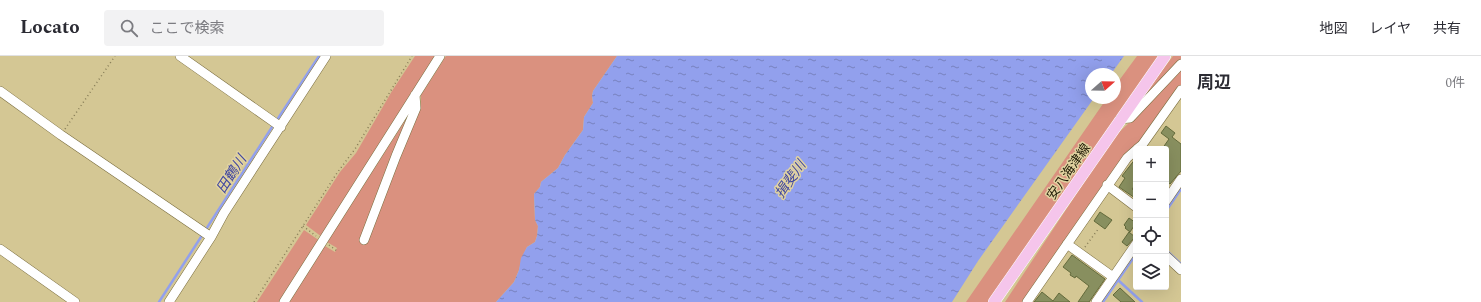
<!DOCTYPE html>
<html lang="ja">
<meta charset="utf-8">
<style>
:root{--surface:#fff;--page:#f2f2f3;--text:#2b2b33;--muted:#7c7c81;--line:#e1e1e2}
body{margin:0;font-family:Spectral,"Noto Sans JP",serif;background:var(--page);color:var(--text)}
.controls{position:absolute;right:12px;bottom:12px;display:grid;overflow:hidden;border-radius:4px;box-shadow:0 4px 16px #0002}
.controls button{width:36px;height:36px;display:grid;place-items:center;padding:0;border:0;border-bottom:1px solid var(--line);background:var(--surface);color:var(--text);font:20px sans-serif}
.compass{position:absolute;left:1085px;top:12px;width:36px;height:36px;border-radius:50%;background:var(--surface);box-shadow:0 4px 16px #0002;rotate:70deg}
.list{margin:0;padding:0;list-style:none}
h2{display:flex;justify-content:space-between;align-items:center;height:52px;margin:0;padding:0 16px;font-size:17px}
h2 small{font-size:13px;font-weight:400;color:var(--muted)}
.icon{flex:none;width:22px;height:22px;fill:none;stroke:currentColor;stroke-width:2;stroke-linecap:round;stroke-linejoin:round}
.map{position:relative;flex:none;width:1181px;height:246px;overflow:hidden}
header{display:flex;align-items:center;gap:24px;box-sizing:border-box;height:56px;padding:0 20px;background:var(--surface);border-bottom:1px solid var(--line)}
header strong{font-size:19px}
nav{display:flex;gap:22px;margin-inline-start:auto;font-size:14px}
.search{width:280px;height:36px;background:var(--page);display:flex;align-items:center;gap:10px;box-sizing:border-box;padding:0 14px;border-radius:4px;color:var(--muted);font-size:15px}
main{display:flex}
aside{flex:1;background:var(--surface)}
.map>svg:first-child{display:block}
</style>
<header>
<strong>Locato</strong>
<div class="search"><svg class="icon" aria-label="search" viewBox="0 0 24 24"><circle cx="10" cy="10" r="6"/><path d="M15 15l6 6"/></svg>ここで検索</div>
<nav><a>地図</a><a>レイヤ</a><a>共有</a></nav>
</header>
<main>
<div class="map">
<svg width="1181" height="246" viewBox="0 0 1181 246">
<defs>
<pattern id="water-ripples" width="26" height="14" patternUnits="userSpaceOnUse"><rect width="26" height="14" fill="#92a0ed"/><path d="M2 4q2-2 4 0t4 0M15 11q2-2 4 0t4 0" fill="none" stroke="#7782be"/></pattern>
</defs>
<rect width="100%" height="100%" fill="#d4c794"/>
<!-- grass -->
<path fill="#da917f" d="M415 0H437L322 181 306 169 340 116 356 97 392 35Z
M446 0H617L593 35 592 40 593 47 584 61 583 74 565 99 558 112 541 126 540 131 534 138 535 164 538 170 537 180 535 186 527 191 522 202 519 214 514 226 496 246H289L325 190 335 196 337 192 327 186 410 57 417 56 421 49V39Z
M1137 0H1160L1109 71 988 246H966L1107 42H1115V30Z
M1173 0H1181V4L1129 59Z
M1181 12V31L1024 246H1005L1114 81 1131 65Z
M304 174 320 185 280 246H257Z"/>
<!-- water -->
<path fill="url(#water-ripples)" d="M617 0H1124L1111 18H1091V42H1094L978 205 952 246H496L514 226 519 214 521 202 527 191 535 186 537 180 538 170 535 164 534 138 540 131 541 126 558 112 565 99 583 74 584 61 593 47 592 40 593 35Z"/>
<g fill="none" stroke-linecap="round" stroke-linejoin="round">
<!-- stream -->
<path stroke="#92a0ed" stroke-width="2.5" d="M277 64 319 0
M1166 155 1181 133
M1166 194 1181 208
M1118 224 1142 246
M159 246 274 68
M1103 246 1136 198"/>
</g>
<!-- building -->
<path fill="#888f5f" stroke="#636a3b" d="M1166 70 1175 77 1172 81 1181 88V115L1170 128 1166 125V93H1162L1169 83 1161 77Z
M1136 102V128L1132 133 1136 136 1135 142 1119 131 1125 122 1122 120Z
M1100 156 1112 164 1105 173 1094 165Z
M1129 162 1136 167 1130 176 1125 172 1126 171 1124 169Z
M1129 176 1135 181 1127 190 1122 186Z
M1072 199 1105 223 1089 246H1078L1089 230 1076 220 1075 222 1070 219 1071 217 1063 211Z
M1120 232 1135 246H1121L1113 239Z
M1042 236 1053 245 1059 237 1070 246H1034Z"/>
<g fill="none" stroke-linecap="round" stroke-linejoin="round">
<!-- minor casing -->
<g stroke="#7a6d3e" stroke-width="10">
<path id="minor" d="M180 0 281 71
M0 35 61 79 211 181
M1120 63 1130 62 1181 8
M1137 93 1142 89 1181 34
M1107 129 1136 151
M1166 145 1181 123
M364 184 396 100 416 52 415 39
M1067 188 1113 221
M0 193 75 246
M1166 200 1181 214
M169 246 211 181 224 157 326 0
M284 246 440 0
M1027 246 1127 102 1136 94
M1096 246 1136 188"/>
</g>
<!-- major casing -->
<g stroke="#fff" stroke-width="12">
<path id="major" d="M994 246 1165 0"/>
</g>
<!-- path -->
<path stroke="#887e58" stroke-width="1.5" stroke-dasharray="1 3" stroke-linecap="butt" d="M65 73 115 0
M303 170 316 180
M329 189 337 195
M1085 191 1099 172
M254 246 337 117 355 93 412 0"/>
<!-- minor -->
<use href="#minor" stroke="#fff" stroke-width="9"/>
<!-- major -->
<use href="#major" stroke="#f5c5eb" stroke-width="11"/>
</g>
<g text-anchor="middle" stroke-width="3" stroke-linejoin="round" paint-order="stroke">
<!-- street labels -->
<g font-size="13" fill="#201b07" stroke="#e1d3a1">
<text transform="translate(1068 115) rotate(-55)" y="5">安八海津線</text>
</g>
<!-- water labels -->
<g font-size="14" font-style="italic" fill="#3f46a0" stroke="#e1d3a1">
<text transform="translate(231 118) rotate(-57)" y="5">田鶴川</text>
<text transform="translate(790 123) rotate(-55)" y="5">揖斐川</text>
</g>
</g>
</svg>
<div class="controls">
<button>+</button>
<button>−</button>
<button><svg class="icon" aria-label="locate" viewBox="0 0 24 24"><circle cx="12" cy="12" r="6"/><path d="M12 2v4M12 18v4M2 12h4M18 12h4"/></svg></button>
<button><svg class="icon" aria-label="layers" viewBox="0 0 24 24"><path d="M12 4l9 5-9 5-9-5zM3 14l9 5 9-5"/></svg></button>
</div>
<svg class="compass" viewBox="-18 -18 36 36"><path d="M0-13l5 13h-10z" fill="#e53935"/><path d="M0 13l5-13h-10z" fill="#7c7c81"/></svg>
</div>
<aside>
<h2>周辺<small>0件</small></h2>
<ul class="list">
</ul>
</aside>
</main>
